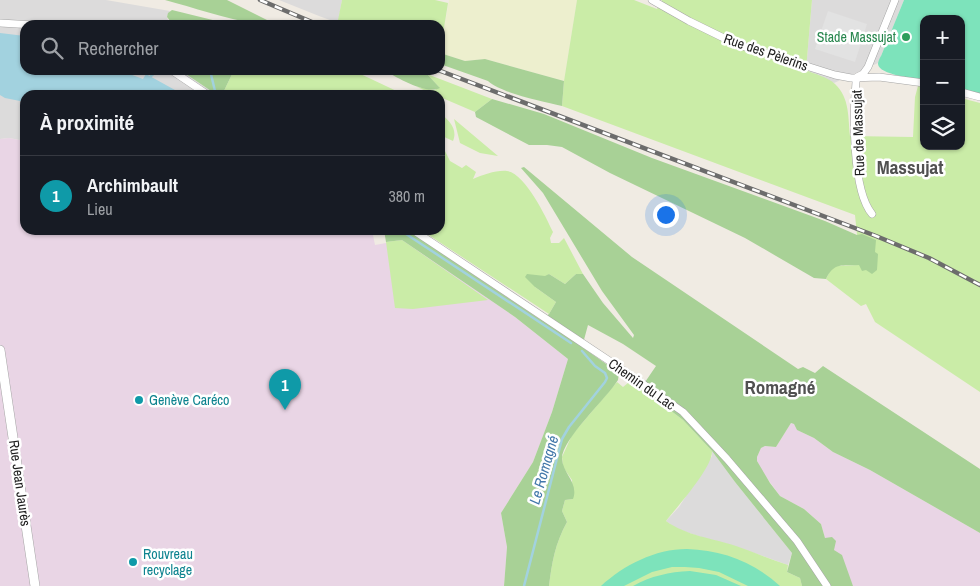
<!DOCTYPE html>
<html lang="fr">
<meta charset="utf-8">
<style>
:root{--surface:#171b24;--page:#242831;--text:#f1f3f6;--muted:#9ea1a6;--line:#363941;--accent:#e08688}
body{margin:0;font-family:"Archivo Narrow",sans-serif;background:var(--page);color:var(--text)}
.controls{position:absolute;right:15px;top:15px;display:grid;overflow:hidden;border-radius:10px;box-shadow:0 1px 4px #0004}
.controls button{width:45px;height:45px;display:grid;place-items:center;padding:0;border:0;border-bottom:1px solid var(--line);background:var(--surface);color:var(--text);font:25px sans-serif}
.you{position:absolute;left:665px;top:214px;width:18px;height:18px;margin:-12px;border:4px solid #fff;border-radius:50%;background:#1a73e8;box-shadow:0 0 0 8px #1a73e833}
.badge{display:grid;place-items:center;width:32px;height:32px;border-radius:50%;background:var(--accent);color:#fff;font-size:16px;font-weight:700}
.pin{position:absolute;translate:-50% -41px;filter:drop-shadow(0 1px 2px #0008)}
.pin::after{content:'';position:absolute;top:26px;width:18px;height:15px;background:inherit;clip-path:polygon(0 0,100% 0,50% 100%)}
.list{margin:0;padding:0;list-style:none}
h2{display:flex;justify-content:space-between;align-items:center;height:65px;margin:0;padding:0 20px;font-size:21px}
h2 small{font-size:16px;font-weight:400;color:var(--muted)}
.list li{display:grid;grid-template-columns:32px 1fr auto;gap:15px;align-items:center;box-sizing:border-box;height:80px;padding:0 20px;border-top:1px solid var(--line)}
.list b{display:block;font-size:19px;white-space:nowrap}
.list p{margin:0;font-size:16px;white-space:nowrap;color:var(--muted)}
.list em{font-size:16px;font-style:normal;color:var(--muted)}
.icon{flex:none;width:28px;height:28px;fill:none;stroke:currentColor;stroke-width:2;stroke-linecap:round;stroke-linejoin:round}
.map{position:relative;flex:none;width:980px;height:586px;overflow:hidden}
.search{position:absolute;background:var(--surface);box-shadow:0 1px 4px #0004;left:20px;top:20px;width:425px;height:55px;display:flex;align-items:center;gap:12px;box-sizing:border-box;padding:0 18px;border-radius:15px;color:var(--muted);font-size:19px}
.panel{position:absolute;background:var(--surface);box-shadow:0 1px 4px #0004;left:20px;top:90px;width:425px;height:145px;border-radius:15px}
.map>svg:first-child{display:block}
</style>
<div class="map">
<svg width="980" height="586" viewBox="0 0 980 586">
<rect width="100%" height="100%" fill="#f0ebe3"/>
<!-- residential -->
<path fill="#dcdbdb" d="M0 0H106L170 11 167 17 168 20 171 22 176 23 175 25H25V70H180L217 95H25V141L9 138 0 139Z
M279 0H342L338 23 319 16Z
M812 0H904L878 63 834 83 806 70Z
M712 451 735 482 792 553 788 565 734 546 701 537 677 529 666 521 679 507 712 456Z"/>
<!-- industrial -->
<path fill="#e9d5e5" d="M9 138 25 141V230H372L375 245 402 240 515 317 568 359 552 412 533 462 501 513 507 547 504 586H0V139Z
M791 423 794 424 797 430 814 438 833 452 870 470 980 533V586H853L834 550 825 538 821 524 804 509 780 496 761 470 757 461V457L761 448 765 446 776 447Z"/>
<!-- farmland -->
<path fill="#edefce" d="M449 0H577L564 81 485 59 465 61 440 53Z"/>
<!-- grass -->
<path fill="#caeca7" d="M342 0H435L448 3 440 53V25H353L338 20Z
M577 0H634L657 9 662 0H812L806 70C814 74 828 77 835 84 850 98 848 118 850 136L913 137 915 97 918 86 924 88V146H961V98L980 103V392L875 322 866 304 861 306 826 279 831 269 836 266 859 265 875 252 857 235 855 215 562 106 564 81Z
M234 70H352L405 95H222Z
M427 74 492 99 475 112 440 97V95H435L417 87 435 90 439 87Z
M440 113C449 120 458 129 453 141L440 135Z
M454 119 498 156 480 153 460 143Z
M444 149 450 161 462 168 466 165 476 172 473 179C483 175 496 170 507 171 525 173 546 217 553 232L550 238 551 243H559L564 238 583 274H576L565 284 549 274 535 287 556 302 549 314 421 230H440V154Z
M402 240 488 300 413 309 395 308 386 242Z
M617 382 623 387 628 383H633L641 388 683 420 712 451C713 467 677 507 666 521 687 536 712 538 736 546 753 552 770 559 788 565L787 572 800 578 802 586H549C552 562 555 544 567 522L562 511 565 500 573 499 572 480 563 467 562 457 572 435Z"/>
<!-- forest -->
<path fill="#a8d196" d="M165 0H227L277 25C242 25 199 9 165 0Z
M172 10 233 25H184L171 22 167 17 168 13Z
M440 53 465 61 485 59 564 81 562 106C542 101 503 94 488 81L440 64Z
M180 70H234L222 95H217Z
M383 70H417L427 74 440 88C425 95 397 77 383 70Z
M492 99 544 114 652 158 825 221 857 235 862 234 876 240 875 252 878 254 877 270 872 274 866 270 862 271 859 265C842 266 834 262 826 279L814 278 745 238 610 173 562 147 547 145H529L476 117 475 112Z
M524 167 632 257 798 369 803 367 815 373 823 366 980 469V533L870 470 833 452 814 438 797 430 794 424 791 423 776 447 765 446 761 448 757 457V461L770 483 780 496 804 509 821 524 825 538 832 537 836 541 834 550 842 555 853 586H802L800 578 787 572 792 553 735 482 712 451 683 420 641 388 656 366 623 344 588 325 582 347 619 373 618 380C607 398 561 440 562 459 563 474 579 483 573 499L565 500 562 511 567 522C555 544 552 562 549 586H504L507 547 501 513 533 462 552 412 568 359 515 317 402 240 386 242 384 230H407L541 320 549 314 556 302 535 287 525 277 527 274 545 276 549 274 565 284 576 274H583L603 303 633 338 634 335 602 291 543 193 521 168Z"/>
<!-- pitch -->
<path fill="#7de3bb" d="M904 0H980V94L961 89V19H924V80C914 78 879 75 878 64 878 62 880 57 881 56Z
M687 549C722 550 754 562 780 586H748L719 572 699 568 685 567H672L652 572 624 586H601C624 565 655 549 687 549Z
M690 571 716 575 741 586H633C651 576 669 572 690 571Z"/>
<!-- parking -->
<path fill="#e2e2e2" d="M828 11 867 24 855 62 815 49Z"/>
<!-- water -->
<path fill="#a2d2df" d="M0 33 25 36V70H119L143 79 146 74 184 95H25V102L5 98 0 95Z"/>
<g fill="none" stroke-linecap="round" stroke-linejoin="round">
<!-- stream -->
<path stroke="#a2d2df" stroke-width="2.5" d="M210 70 215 91
M151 76 158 70
M400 230 571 343
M524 586 562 439 569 427 605 382 607 378 605 373 595 366 582 351"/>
<!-- minor casing -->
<g stroke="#a5a5a5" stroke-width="8">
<path id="minor" d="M652 0 689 21 736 44 835 75 851 78 879 77 924 83
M0 23 34 25
M171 70 208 95
M961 92 980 97
M872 214C852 190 853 113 856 82L857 77 863 74 868 67 895 0
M413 230 629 374 683 412 727 459 797 541 827 586"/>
</g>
<!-- tertiary casing -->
<g stroke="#a5a5a5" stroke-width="10">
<path id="tertiary" d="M0 350 35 586"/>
</g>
<!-- minor -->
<use href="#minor" stroke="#fff" stroke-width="7"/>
<!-- tertiary -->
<use href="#tertiary" stroke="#fff" stroke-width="9"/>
<!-- rail casing -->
<g stroke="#6c6c6c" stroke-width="4.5">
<path id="rail" d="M260 0 319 25
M438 70 876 236 929 258 980 285"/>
</g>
<!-- rail -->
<use href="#rail" stroke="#fff" stroke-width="2.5" stroke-dasharray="8" stroke-linecap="butt"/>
</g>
<!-- markers -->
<circle fill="#2e9e5b" stroke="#fff" stroke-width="2" cx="906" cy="37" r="5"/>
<g fill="#0f9aa8" stroke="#fff" stroke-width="2">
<circle cx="139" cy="400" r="5"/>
<circle cx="133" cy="562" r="5"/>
</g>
<g text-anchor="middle" stroke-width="5" stroke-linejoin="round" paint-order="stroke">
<!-- leisure labels -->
<g font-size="14" fill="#27864d" stroke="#fff" text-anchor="end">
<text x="896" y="42">Stade Massujat</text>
</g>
<!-- street labels -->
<g font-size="14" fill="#1e1e1e" stroke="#fff">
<text transform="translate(766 52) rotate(19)" y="5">Rue des Pèlerins</text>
<text transform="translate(858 133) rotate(-92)" y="5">Rue de Massujat</text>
<text transform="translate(642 384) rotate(35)" y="5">Chemin du Lac</text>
<text transform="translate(20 483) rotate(82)" y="5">Rue Jean Jaurès</text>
</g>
<!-- culture labels -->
<g font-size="14" fill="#0d838f" stroke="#fff" text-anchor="start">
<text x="149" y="405">Genève Caréco</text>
<text x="143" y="559">Rouvreau<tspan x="143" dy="16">recyclage</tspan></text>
</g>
<!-- water labels -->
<g font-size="15" font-style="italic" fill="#4378aa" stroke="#fff">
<text transform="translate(544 470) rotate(-74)" y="5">Le Romagné</text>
</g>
<!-- district labels -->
<g font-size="19" font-weight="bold" fill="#515151" stroke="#fff">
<text x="910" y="174">Massujat</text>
<text x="780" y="394">Romagné</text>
</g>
</g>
</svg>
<div class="controls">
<button>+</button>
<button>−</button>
<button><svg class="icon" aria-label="layers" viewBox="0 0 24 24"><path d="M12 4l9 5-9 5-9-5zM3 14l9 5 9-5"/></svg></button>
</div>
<div class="you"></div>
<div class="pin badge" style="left:285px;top:410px;background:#0f9aa8">1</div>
<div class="search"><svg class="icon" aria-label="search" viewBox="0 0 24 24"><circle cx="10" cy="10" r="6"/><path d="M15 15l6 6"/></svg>Rechercher</div>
<section class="panel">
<h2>À proximité<small></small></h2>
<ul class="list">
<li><span class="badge" style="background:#0f9aa8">1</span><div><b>Archimbault</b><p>Lieu</p></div><em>380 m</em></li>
</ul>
</section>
</div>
